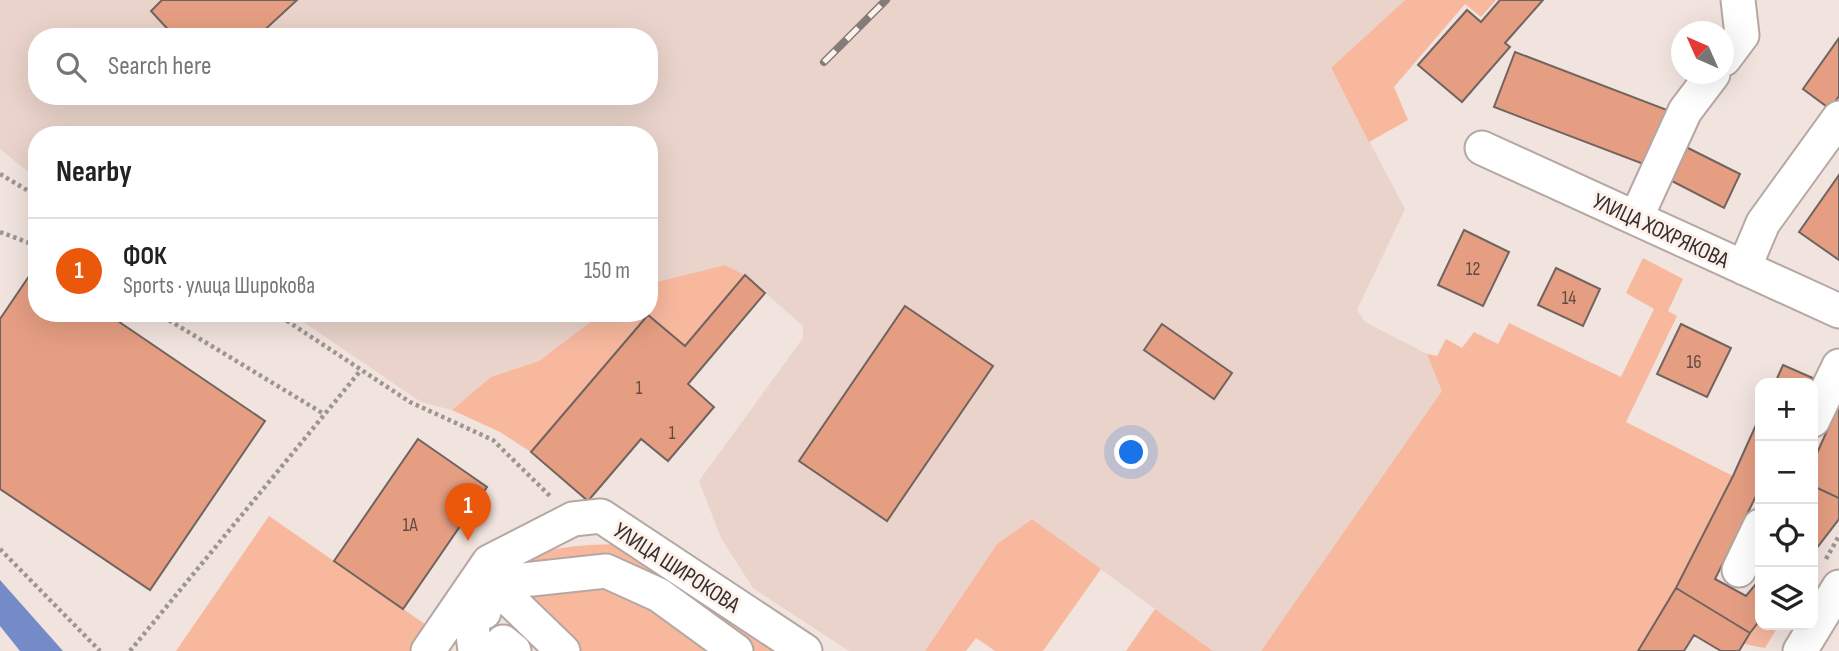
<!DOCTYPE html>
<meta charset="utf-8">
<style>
:root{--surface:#fff;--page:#f2f2f2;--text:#222;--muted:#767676;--line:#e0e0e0;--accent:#ea580c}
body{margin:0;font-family:"Sofia Sans Condensed",sans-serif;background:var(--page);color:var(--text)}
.controls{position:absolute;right:21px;bottom:21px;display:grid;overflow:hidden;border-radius:14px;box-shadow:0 7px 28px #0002}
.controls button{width:63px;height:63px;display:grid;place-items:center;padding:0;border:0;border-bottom:2px solid var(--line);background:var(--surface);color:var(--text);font:35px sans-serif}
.compass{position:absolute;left:1671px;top:21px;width:63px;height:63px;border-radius:50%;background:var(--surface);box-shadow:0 7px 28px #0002;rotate:315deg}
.you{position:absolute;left:1132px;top:453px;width:24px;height:24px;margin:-18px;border:5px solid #fff;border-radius:50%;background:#1a73e8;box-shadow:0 0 0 10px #1a73e833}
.badge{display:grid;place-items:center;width:46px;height:46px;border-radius:50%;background:var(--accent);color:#fff;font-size:23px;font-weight:700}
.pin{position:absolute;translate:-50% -58px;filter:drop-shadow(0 2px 4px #0008)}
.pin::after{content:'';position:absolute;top:37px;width:24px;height:21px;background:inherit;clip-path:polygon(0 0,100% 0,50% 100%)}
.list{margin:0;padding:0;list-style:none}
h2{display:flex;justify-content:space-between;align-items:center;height:91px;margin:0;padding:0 28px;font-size:30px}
h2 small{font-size:23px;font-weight:400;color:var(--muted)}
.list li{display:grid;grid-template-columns:46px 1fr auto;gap:21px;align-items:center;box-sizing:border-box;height:105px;padding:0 28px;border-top:2px solid var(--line)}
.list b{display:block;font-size:26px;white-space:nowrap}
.list p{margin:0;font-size:23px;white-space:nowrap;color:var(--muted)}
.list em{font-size:23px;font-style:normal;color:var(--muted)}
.icon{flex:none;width:38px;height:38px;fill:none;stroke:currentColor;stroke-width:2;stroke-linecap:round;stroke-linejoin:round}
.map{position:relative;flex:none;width:1839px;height:651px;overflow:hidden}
.search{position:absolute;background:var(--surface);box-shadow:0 7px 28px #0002;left:28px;top:28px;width:630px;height:77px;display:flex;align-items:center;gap:18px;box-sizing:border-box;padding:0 24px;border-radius:28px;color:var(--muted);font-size:26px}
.panel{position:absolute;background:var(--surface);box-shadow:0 7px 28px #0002;left:28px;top:126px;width:630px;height:196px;border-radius:28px}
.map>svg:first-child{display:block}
</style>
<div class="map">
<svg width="1839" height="651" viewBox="0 0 1839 651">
<rect width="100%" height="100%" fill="#f1e3dd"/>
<!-- built -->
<path fill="#e9d3ca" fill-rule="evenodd" d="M0 0H1405L1331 69 1405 209 1357 310 1365 322 1427 354 1443 391 1261 651H1213L1032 519 997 544 925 651H849L753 588 721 538 699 481 803 338V326L745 275 725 265 649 284V135H37V179L0 149ZM37 37H649V96H37Z
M290 313H602L539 361 491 377 452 410 421 402Z"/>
<!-- green -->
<path fill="#f7b89e" d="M1405 0H1496L1481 17 1465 4 1394 87 1408 120 1369 142 1331 68Z
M1643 258 1683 279 1668 311 1677 316 1626 422 1733 476 1676 588 1638 651H1261L1442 391 1427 354 1437 356 1446 339 1462 348 1474 332 1498 344 1509 323 1621 377 1654 309 1626 293Z
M725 265 745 275 685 346 648 315 531 452 500 432 452 410 491 377 539 361 602 313H649V284Z
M269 516 432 629 418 651H176Z
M1032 519 1101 569 1043 651H995L976 638 966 651H925L997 544Z
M616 544 776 651H750L661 587 524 571 519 562C552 546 579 545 616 544Z
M603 577 724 651H571L519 593Z
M1155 609 1213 651H1126Z
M1760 620V625H1779L1765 648 1744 644Z"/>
<!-- water -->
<path fill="#758bc7" d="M0 580 63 651H20L0 626Z"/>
<!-- building -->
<path fill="#e59e82" stroke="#716460" stroke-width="2" d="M162 0H297L257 37H175L151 11Z
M1500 0H1543L1505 43 1510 47 1462 102 1418 65 1467 10 1481 22Z
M1839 38V96L1830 109 1803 89Z
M1515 52 1667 110 1646 165 1494 107Z
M1684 146 1740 174 1724 208 1668 179Z
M1839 175V260L1799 232Z
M1464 230 1509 252 1483 306 1438 285Z
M36 266 37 313H106L265 421 150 590 0 489V319Z
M1556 268 1600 289 1583 326 1538 305Z
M745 275 765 293 688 384 714 407 668 461 641 439 588 501 531 452 648 315 685 346Z
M905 306 993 366 887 521 799 461Z
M1162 324 1232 373 1214 399 1144 350Z
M1681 324 1731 348 1707 397 1657 374Z
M1783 365 1815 379 1813 383H1775Z
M1839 404V498L1813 486V462Z
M1760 416V488L1715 579 1746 596 1760 579V620L1750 633 1676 588 1733 476Z
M418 439 487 487 403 609 334 561Z
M1813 486 1839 498V519L1813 553Z
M1676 588 1750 633 1739 651H1721L1694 635 1684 651H1638Z"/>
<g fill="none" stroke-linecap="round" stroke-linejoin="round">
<!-- minor casing -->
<g stroke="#b5a8a2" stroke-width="37">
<path id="minor" d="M1724 59 1742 35 1738 0
M1482 148 1839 311
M1636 218 1685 111 1713 74
M1744 268 1763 223 1839 118
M1813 420 1839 366
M1739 570 1760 526
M428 651 489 562 573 519 601 516 805 651
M475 651 471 617 484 612 487 599 504 594
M497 651 503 642 514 651
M563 651 504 594V582L606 571 659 595 736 651
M1800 651 1839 587"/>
</g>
<!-- path -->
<path stroke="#9f9590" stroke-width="4.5" stroke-dasharray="3.5 3.5" stroke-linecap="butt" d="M0 174 37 196
M0 232 37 246
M157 313 324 414
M275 313 410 402 493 440 550 496
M0 549 100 651
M1826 559 1839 536
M130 651 361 370"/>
<!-- minor -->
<use href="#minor" stroke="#fff" stroke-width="33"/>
<!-- rail casing -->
<g stroke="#857c78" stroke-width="8">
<path id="rail" d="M824 62 886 0"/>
</g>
<!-- rail -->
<use href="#rail" stroke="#fef0ea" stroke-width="5" stroke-dasharray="16" stroke-linecap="butt"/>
</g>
<g text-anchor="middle" stroke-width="6" stroke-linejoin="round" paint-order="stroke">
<!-- number labels -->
<g font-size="19" fill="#614b42">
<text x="1473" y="275">12</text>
<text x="1569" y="304">14</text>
<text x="1694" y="368">16</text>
<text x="639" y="394">1</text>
<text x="672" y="439">1</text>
<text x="410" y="531">1А</text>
</g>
<!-- street labels -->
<g font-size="23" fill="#352f2d" stroke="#fef0ea">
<text transform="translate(1661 230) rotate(25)" y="8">УЛИЦА ХОХРЯКОВА</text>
<text transform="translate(677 567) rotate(33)" y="8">УЛИЦА ШИРОКОВА</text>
</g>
</g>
</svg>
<div class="controls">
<button>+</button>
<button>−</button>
<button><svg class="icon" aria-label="locate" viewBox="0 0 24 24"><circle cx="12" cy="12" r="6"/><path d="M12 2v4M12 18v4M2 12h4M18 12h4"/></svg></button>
<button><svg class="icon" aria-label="layers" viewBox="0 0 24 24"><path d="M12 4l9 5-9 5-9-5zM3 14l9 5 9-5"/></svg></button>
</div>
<svg class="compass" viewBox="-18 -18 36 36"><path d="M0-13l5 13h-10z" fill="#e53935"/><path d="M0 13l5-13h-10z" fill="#767676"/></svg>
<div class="you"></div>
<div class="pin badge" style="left:468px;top:541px">1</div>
<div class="search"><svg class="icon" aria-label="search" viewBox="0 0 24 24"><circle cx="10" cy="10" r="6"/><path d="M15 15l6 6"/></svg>Search here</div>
<section class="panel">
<h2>Nearby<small></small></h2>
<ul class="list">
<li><span class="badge">1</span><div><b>ФОК</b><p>Sports · улица Широкова</p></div><em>150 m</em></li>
</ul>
</section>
</div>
